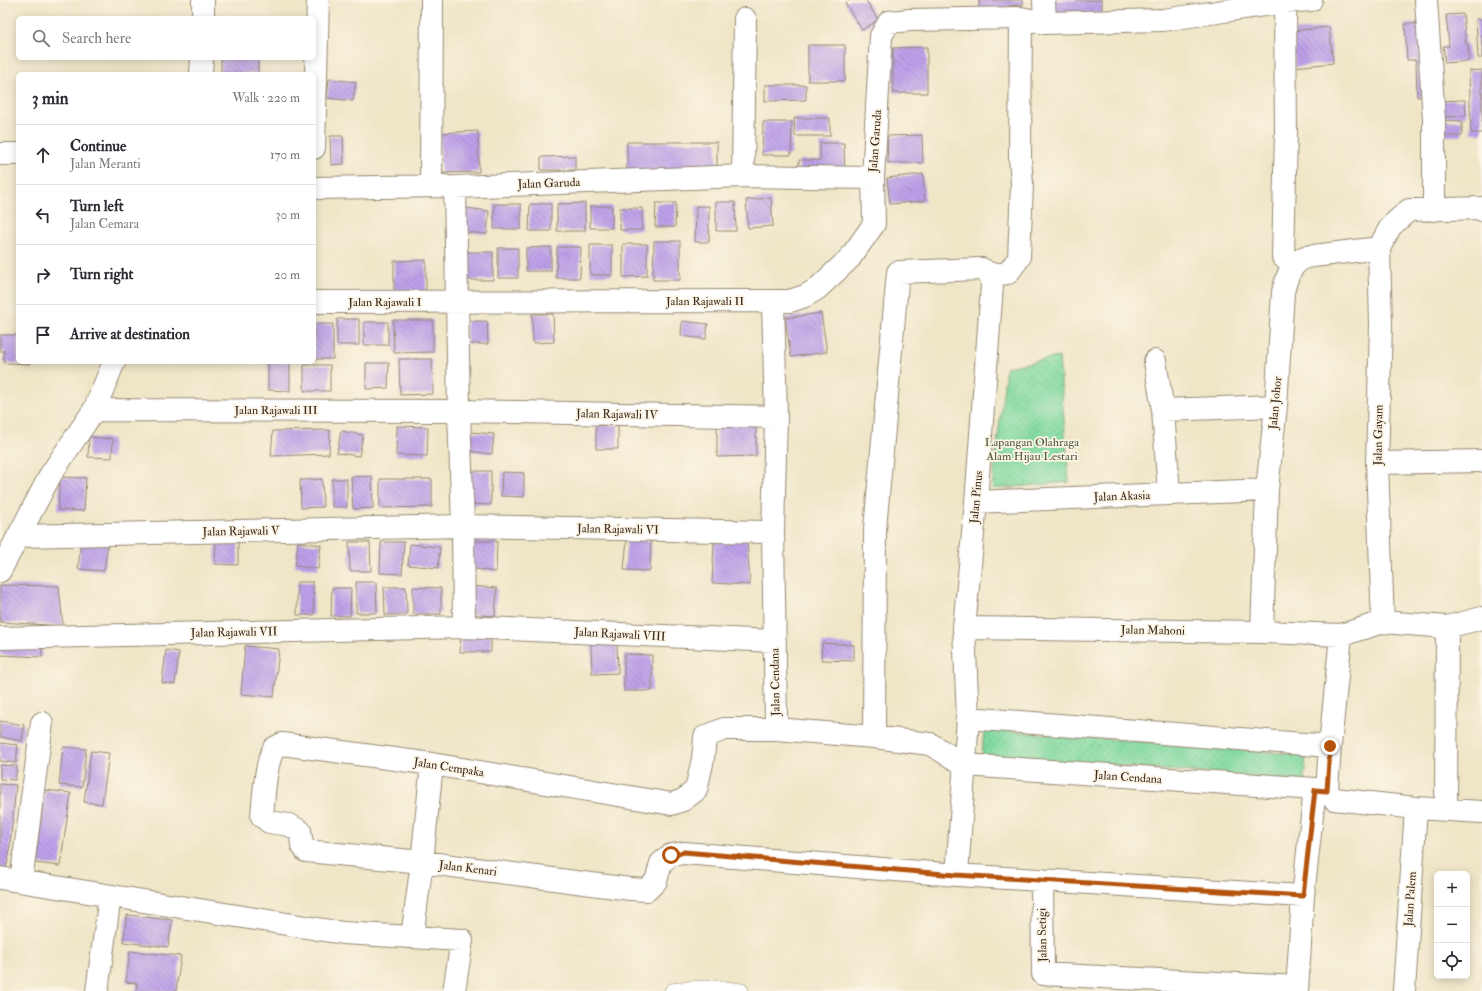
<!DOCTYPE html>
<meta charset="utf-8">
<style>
:root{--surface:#fff;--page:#f2f2f3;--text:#2b2b33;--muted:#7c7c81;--line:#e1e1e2}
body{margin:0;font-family:"IM FELL Double Pica",serif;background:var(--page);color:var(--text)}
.controls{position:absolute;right:12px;bottom:12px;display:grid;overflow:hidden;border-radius:6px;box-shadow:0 2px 10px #0003}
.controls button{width:36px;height:36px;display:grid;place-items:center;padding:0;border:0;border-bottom:1px solid var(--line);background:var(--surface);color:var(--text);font:20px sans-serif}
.stop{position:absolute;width:12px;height:12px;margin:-9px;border:3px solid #b45309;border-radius:50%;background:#fff}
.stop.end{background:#b45309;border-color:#fff;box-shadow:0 1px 4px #0008}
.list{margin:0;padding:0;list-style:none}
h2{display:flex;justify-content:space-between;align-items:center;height:52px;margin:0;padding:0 16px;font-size:17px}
h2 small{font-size:13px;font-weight:400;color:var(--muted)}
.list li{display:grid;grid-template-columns:26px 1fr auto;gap:12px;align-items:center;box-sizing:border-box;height:60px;padding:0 16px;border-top:1px solid var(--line)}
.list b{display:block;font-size:15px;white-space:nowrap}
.list p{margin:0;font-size:13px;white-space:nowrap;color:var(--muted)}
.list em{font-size:13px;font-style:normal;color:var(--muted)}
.icon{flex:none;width:22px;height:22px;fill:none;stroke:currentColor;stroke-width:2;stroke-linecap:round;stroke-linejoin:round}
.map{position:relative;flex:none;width:1482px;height:991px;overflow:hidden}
.search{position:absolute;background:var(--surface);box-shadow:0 2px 10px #0003;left:16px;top:16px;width:300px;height:44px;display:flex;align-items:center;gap:10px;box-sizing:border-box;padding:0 14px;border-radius:6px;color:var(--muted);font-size:15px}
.panel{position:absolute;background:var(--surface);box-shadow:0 2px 10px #0003;left:16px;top:72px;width:300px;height:292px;border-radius:6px}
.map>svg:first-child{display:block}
</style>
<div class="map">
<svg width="1482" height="991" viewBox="0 0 1482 991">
<defs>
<pattern id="grass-dots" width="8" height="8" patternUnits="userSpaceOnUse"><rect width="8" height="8" fill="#7fd99f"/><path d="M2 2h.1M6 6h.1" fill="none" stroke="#6fba88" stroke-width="1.8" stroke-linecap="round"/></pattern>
<pattern id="building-back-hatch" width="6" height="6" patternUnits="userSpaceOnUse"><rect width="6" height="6" fill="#bda0ea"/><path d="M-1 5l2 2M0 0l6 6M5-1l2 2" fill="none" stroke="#9b83bd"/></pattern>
</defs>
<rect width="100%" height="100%" fill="#fcf5e5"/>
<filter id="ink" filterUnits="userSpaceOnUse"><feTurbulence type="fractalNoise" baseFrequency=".025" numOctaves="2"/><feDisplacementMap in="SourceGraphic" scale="8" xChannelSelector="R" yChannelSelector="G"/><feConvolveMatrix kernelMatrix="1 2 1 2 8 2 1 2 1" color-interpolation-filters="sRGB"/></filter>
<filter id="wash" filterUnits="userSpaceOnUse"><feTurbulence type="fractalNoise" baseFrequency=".012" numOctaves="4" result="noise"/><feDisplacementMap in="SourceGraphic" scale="16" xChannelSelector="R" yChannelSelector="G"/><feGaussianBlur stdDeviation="0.9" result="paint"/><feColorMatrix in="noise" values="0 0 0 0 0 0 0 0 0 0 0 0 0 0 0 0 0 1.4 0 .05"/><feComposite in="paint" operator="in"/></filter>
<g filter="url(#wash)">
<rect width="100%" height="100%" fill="#efe6c8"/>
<!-- grass -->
<path fill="url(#grass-dots)" stroke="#5d825e" d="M1059 357 1069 482 992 489 1006 367Z
M984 729 1306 755 1304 781 982 755Z"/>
<g id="blocks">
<!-- building -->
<path fill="url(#building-back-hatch)" d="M850 0H866L878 20 862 30 845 3Z
M979 0H1023V5L1007 6V15H979Z
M1054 0H1102V13L1054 14Z
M1463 14 1466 44H1468L1469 61 1445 63 1443 46H1449L1446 15Z
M1476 19H1482V58H1478Z
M1428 23 1429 96 1417 97 1416 60H1407L1405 24Z
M1329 27 1333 63 1295 67 1292 31Z
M808 45H845V81H808Z
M927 47V93H893V48Z
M221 58H258V73H221Z
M1482 70V133H1471L1469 71Z
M329 79 356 82 353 101 327 98Z
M765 85H806V100L765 101Z
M1465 100 1466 116 1436 117V101Z
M794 118H830V136H795Z
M1439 120 1462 121V136H1439Z
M763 122H792L791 155H762Z
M478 131 479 172 441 173 440 133Z
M922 135 923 163H888L887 136Z
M330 136H343L344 164 331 165Z
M627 142H717V174L627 173Z
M820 143H844L845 175H799V160H820Z
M575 156V170H541V157Z
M923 174 925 201 890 204 887 178Z
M771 198 773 226 748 228 746 200Z
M716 202H735L736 231H716Z
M585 203V231H557V204Z
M656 203H676L675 227H655Z
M494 204H521V229H494Z
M530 204H551V231H529Z
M590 206H612V228H590Z
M696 206H709V242H695Z
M466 208 489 211 487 234 463 232Z
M620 208H642V230H620Z
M654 241H680V280H653Z
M623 244H647V276L623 277Z
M590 245H612V275H590Z
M551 247V271H526V248Z
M557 247H581L580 278H556Z
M498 248H518V278H498Z
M467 252H493V280H467Z
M426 260V291H394V261Z
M821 313 827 352 791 357 785 318Z
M532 314H553L554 342 533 343Z
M337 319H359V345H337Z
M393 320H433V352L394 353Z
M466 321H487L488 344H467Z
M682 321 708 324 706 339 681 336Z
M364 322H388V345H364Z
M314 324H333V359H314Z
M0 335H18V362H30V364L4 363V351H0Z
M399 359H432L433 394 400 395Z
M268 362H290V391L268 390Z
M366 363H389L388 388 366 389Z
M304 365H330V391H304Z
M756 424V456L717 457V425Z
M618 425V449H596V426Z
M397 426 428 427 427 456 396 455Z
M330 430 329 454 271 456 273 431Z
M341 431 363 435 359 456 337 453Z
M470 432 494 434 492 454 468 451Z
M89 437 113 439 112 458 88 457Z
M465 471H491V505L465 504Z
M502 472 524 473V497L501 496Z
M372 476 373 508 353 509 351 477Z
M60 477 86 478 84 511 58 510Z
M322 479 323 507 301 508 300 480Z
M332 479H347V507H332Z
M380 479H432V507L380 508Z
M627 539 651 541 650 571 624 570Z
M747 539 750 585 712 583 714 543Z
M81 541 108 544 104 571 78 569Z
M216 541H238V565L215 564Z
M469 541H497L496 572 469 568Z
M298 542 321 545 318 569 295 566Z
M349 542H370L371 571H350Z
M381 542H404L402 574 380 573Z
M410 544 440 547 438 568 408 565Z
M297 582H313L314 615H297Z
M356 582H376L377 613H356Z
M0 585 59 586 63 626 0 622Z
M469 586 497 588 495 616 467 614Z
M384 587H406L407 614 385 615Z
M413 587 441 588V614H413Z
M332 588H351L350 616H331Z
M461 634H491V652H460Z
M617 643 618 673 592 674 591 644Z
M822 643 854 645V661L821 660Z
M42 645V657L0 655V646Z
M245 646 279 649 274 697 241 694Z
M166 650 179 652 175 684 162 683Z
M624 654 652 655V691H624Z
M0 721 24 725 22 741 0 737Z
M0 743 18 745 16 763 0 761Z
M63 747 86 749 82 787 59 785Z
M91 751 109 753 102 804 84 802Z
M0 765 17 766 15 780 0 779Z
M0 784 16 785 9 855 5 874 0 873Z
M45 790 71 793 60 866 35 863Z
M127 915 172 920 168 947 123 942Z
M130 951 181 956 176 991H136L137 983 126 982Z"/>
</g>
</g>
<g filter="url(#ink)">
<use href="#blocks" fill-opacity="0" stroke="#958873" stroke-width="1"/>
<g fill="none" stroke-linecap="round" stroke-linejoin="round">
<!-- lane casing -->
<g stroke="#958873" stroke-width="16">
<path id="lane" d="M672 991C695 987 718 987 741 991"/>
</g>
<!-- street casing -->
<g stroke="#958873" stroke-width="24">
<path id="street" d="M1044 0 1045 23
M1426 0 1434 120V210
M203 18V0
M201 74 202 58
M314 148 318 0
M0 154H18
M743 176 745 19
M431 186 432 0
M314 188 445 186
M1379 248 1381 325 1377 463 1383 622
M1379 248 1391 226 1409 210 1482 208V210
M1283 257 1286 133 1285 2
M991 275 1008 273 1019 258 1022 184 1020 157 1021 18
M773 301 776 417 773 532 776 723
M314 302 790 301 805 296 817 289 850 258 874 224 873 178
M1155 361 1163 410 1169 494
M94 410 459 411 776 417
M1163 410 1276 406
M1377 463 1482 461
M976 502 1267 490
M20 536 463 526 773 532
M0 571 51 474 94 410 114 362
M464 627 463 526 459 411 455 187 743 176 873 178 881 36 889 22 910 20 1021 18 1045 23 1163 20 1285 2 1311 0
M964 628 1262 632 1341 635
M1262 632 1267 490 1276 406 1283 292C1287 276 1290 265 1305 257L1379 248
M0 638 464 627 775 641
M968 718 1330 746 1327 791
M874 737 875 529 898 272 982 269 991 275 992 286 976 502 964 628 968 718 957 875
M1330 746 1341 635 1383 622 1447 627 1482 618
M1446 809 1447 627
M0 878 343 933 462 940 454 991
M1042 880 1043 974 1297 987
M21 881 42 723
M1303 896 957 875 684 853 671 855 661 863 656 881 647 890 630 889 422 862 306 851 302 845 300 831 289 825 269 822 262 816C264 796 265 765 274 748L282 744 432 764 672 804 683 800 696 790 703 759 705 737 724 729H776L874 737 930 744 965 765 1315 789 1327 791 1334 799 1416 808 1482 812
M412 937 422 862 432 764
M97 991 110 896
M1297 991 1303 896 1315 789
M1404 991 1416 808"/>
</g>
<!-- lane -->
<use href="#lane" stroke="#fff" stroke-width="15"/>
<!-- street -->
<use href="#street" stroke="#fff" stroke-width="22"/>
</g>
</g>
<g fill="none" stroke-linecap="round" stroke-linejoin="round" filter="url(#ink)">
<!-- route -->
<path stroke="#b45309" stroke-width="5" d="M671 855 684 852 956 875 1303 896 1315 790 1327 791 1330 746"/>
</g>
<g text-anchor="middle" stroke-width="3.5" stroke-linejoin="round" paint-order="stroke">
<!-- street labels -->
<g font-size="12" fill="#3b2a1e" stroke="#fcf5e5">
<text transform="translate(875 141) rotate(-86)" y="4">Jalan Garuda</text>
<text transform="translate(549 183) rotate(-2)" y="4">Jalan Garuda</text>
<text x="705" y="305">Jalan Rajawali II</text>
<text x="385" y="306">Jalan Rajawali I</text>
<text transform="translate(1275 403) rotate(-85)" y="4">Jalan Johor</text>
<text x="276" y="414">Jalan Rajawali III</text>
<text transform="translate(617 414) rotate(1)" y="4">Jalan Rajawali IV</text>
<text transform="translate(1378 435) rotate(-89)" y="4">Jalan Gayam</text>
<text transform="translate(1122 496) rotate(-2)" y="4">Jalan Akasia</text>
<text transform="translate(976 497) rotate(-85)" y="4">Jalan Pinus</text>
<text transform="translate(618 529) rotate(1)" y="4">Jalan Rajawali VI</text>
<text transform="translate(241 531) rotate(-1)" y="4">Jalan Rajawali V</text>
<text transform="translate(1153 630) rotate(1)" y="4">Jalan Mahoni</text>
<text transform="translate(234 632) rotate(-1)" y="4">Jalan Rajawali VII</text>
<text transform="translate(620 634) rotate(3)" y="4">Jalan Rajawali VIII</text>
<text transform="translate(775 682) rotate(-91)" y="4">Jalan Cendana</text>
<text transform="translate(449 767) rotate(9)" y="4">Jalan Cempaka</text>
<text transform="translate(1128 777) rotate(4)" y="4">Jalan Cendana</text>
<text transform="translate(468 868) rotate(7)" y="4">Jalan Kenari</text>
<text transform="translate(1410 899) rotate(-86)" y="4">Jalan Palem</text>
<text transform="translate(1042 935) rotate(-91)" y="4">Jalan Setigi</text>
</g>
<!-- park labels -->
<g font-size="12" fill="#4c563e" stroke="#fcf5e5">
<text x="1032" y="446">Lapangan Olahraga<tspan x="1032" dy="14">Alam Hijau Lestari</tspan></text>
</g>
</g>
</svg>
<div class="controls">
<button>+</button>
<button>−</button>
<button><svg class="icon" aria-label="locate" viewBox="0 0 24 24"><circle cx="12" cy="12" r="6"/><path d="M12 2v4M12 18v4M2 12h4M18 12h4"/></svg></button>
</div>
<div class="stop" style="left:671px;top:855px"></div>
<div class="stop end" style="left:1330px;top:746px"></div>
<div class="search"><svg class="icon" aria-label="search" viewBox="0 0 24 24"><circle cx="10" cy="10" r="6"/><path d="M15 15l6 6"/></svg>Search here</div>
<section class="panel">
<h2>3 min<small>Walk · 220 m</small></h2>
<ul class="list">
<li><svg class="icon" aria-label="ahead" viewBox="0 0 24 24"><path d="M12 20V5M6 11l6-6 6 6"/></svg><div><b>Continue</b><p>Jalan Meranti</p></div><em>170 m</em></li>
<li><svg class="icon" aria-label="left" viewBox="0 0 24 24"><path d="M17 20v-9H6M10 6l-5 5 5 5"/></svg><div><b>Turn left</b><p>Jalan Cemara</p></div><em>30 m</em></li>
<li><svg class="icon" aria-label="right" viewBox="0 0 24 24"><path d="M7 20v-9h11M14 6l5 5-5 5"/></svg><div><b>Turn right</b></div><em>20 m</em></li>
<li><svg class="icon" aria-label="arrive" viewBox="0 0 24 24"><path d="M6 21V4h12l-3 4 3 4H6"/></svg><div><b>Arrive at destination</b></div></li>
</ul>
</section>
</div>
